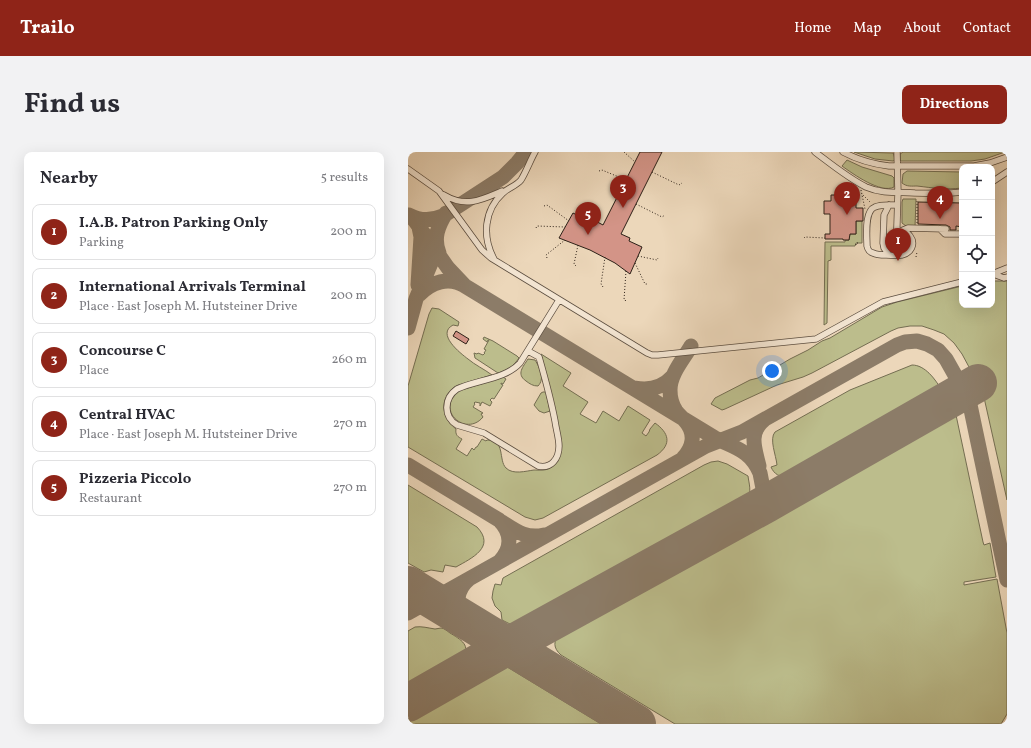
<!DOCTYPE html>
<meta charset="utf-8">
<style>
:root{--surface:#fff;--page:#f2f2f3;--text:#2b2b33;--muted:#7c7c81;--line:#e1e1e2;--accent:#8f2418}
body{margin:0;font-family:Vollkorn,serif;background:var(--page);color:var(--text)}
.controls{position:absolute;right:12px;top:12px;display:grid;overflow:hidden;border-radius:8px;box-shadow:0 4px 16px #0002}
.controls button{width:36px;height:36px;display:grid;place-items:center;padding:0;border:0;border-bottom:1px solid var(--line);background:var(--surface);color:var(--text);font:20px sans-serif}
.you{position:absolute;left:364px;top:219px;width:14px;height:14px;margin:-10px;border:3px solid #fff;border-radius:50%;background:#1a73e8;box-shadow:0 0 0 6px #1a73e833}
.badge{display:grid;place-items:center;width:26px;height:26px;border-radius:50%;background:var(--accent);color:#fff;font-size:13px;font-weight:700}
.pin{position:absolute;translate:-50% -33px;filter:drop-shadow(0 1px 2px #0008)}
.pin::after{content:'';position:absolute;top:21px;width:14px;height:12px;background:inherit;clip-path:polygon(0 0,100% 0,50% 100%)}
.list{margin:0;padding:0;list-style:none}
h2{display:flex;justify-content:space-between;align-items:center;height:52px;margin:0;padding:0 16px;font-size:17px}
h2 small{font-size:13px;font-weight:400;color:var(--muted)}
.list li{display:grid;grid-template-columns:26px 1fr auto;gap:12px;align-items:center;box-sizing:border-box;height:56px;margin:0 8px 8px;padding:0 8px;border:1px solid var(--line);border-radius:8px}
.list b{display:block;font-size:15px;white-space:nowrap}
.list p{margin:0;font-size:13px;white-space:nowrap;color:var(--muted)}
.list em{font-size:13px;font-style:normal;color:var(--muted)}
.icon{flex:none;width:22px;height:22px;fill:none;stroke:currentColor;stroke-width:2;stroke-linecap:round;stroke-linejoin:round}
.map{position:relative;flex:none;width:599px;height:572px;overflow:hidden;border-radius:8px}
header{display:flex;align-items:center;gap:24px;box-sizing:border-box;height:56px;padding:0 20px;background:var(--accent);color:#fff}
header strong{font-size:19px}
nav{display:flex;gap:22px;margin-inline-start:auto;font-size:14px}
.intro{display:flex;align-items:center;justify-content:space-between;box-sizing:border-box;height:96px;padding:0 24px}
h1{margin:0;font-size:28px}
.button{padding:10px 18px;border-radius:8px;background:var(--accent);color:#fff;font-size:14px;font-weight:700}
main{display:flex;gap:24px;padding:0 24px}
aside{flex:1;background:var(--surface);border-radius:8px;box-shadow:0 4px 16px #0002}
.map>svg:first-child{display:block}
</style>
<header>
<strong>Trailo</strong>
<nav><a>Home</a><a>Map</a><a>About</a><a>Contact</a></nav>
</header>
<div class="intro"><h1>Find us</h1><a class="button">Directions</a></div>
<main>
<aside>
<h2>Nearby<small>5 results</small></h2>
<ul class="list">
<li><span class="badge">1</span><div><b>I.A.B. Patron Parking Only</b><p>Parking</p></div><em>200 m</em></li>
<li><span class="badge">2</span><div><b>International Arrivals Terminal</b><p>Place · East Joseph M. Hutsteiner Drive</p></div><em>200 m</em></li>
<li><span class="badge">3</span><div><b>Concourse C</b><p>Place</p></div><em>260 m</em></li>
<li><span class="badge">4</span><div><b>Central HVAC</b><p>Place · East Joseph M. Hutsteiner Drive</p></div><em>270 m</em></li>
<li><span class="badge">5</span><div><b>Pizzeria Piccolo</b><p>Restaurant</p></div><em>270 m</em></li>
</ul>
</aside>
<div class="map">
<svg width="599" height="572" viewBox="0 0 599 572">
<rect width="100%" height="100%" fill="#ecd7ba"/>
<filter id="stains"><feTurbulence type="fractalNoise" baseFrequency=".005" numOctaves="4"/><feColorMatrix values="0 0 0 0 .2 0 0 0 0 .09 0 0 0 0 .02 0 0 0 .5 -.17"/></filter>
<radialGradient id="worn" r=".72"><stop offset=".6" stop-color="#630" stop-opacity="0"/><stop offset="1" stop-color="#630" stop-opacity=".3"/></radialGradient>
<!-- green -->
<path fill="#bcbd8c" stroke="#746e52" d="M446 0 485 1 486 3 487 8 485 9 467 7Z
M495 0H597L577 7 563 9H493L492 8V2Z
M439 8 454 15 484 24 486 26V35C473 42 445 22 434 14Z
M499 19 554 20V36C537 38 526 36 509 34 504 34 499 35 494 31L495 22Z
M495 47H508L507 75 498 74 494 71V50Z
M448 69H454V91H448L447 94H423V108L420 109 419 171 416 173 417 90H437V88H441L442 82H448Z
M584 129H599V348L575 241 554 202 546 191 536 182 526 178 514 174H502L490 176 483 179 404 221 395 225 369 233 317 257 314 258 303 252 307 246 342 228 350 226 382 207 400 198 414 189 422 186 474 155 489 150 554 134V153H584Z
M24 156 31 157 51 170 50 174 45 173C28 182 52 201 60 207 67 213 76 217 84 223L50 233C31 243 32 265 48 277 47 283 50 285 54 287L48 297 59 304 64 296 66 298 68 295H69L74 287 78 289 79 288C98 288 90 308 98 316 105 323 118 319 126 318 131 318 137 319 142 316 145 314 148 310 150 307L147 258 133 202 163 221 155 234 180 250 172 262 188 271 195 259 211 269 220 254 242 268 234 281 238 284 241 280 242 277 247 271C261 281 264 292 249 303L135 366 127 368 117 365 0 295V234L21 162Z
M76 185 85 189 109 204 111 206C105 215 99 218 90 221L67 206 66 201 69 202 70 201 75 203 77 201H76L78 198 76 197 81 188H80L79 190 75 187Z
M120 207 127 208C132 216 137 227 130 234 125 234 122 232 118 229 108 222 115 215 120 207Z
M504 213C517 213 527 227 533 237L380 324C372 326 366 322 363 315L369 313C368 303 361 287 367 280L442 238Z
M95 225 98 227 95 232 93 231V232L95 233 86 247 84 246 82 248 84 250 82 254 74 250 72 254V251L67 250 66 251 67 252 65 255 75 261 73 262 75 265C59 285 27 260 50 239Z
M135 240H138L142 259 136 261 131 259 126 253 133 241Z
M543 263H548L575 390 576 393 582 391 588 425 556 430V433L589 427 599 481V562L593 572H267L153 503C145 496 145 489 152 481L537 265Z
M310 309 319 312 340 324C341 332 344 340 339 347L114 473 106 474 94 468 93 460 87 454 84 446 85 439 87 432 93 433 95 426 296 313 303 310Z
M0 333 69 375C88 395 64 406 48 415L37 413 35 420 23 418 16 420 0 411Z
M7 475C14 474 20 476 27 477 29 477 31 476 33 476 36 476 39 479 42 481 52 487 65 494 53 507L0 538V479Z
M96 513 193 572H0V567Z"/>
<g fill="none" stroke-linecap="round" stroke-linejoin="round">
<!-- taxiway -->
<path stroke="#8c7c68" stroke-width="15" d="M1 63C12 69 23 69 35 64L95 25 109 11 118 0
M2 64 7 69 40 116 57 134 307 286C327 296 342 298 352 321
M31 101C25 86 30 74 38 61
M10 133 13 85 11 75
M11 143C23 130 41 124 57 134
M0 176 8 147 28 99
M227 236C242 239 255 235 265 224
M275 306C285 296 288 282 278 270 275 266 271 263 268 259 264 253 262 246 262 238 262 222 275 208 283 194
M348 312 352 321 358 352
M0 313 91 368C104 381 104 396 92 409
M351 314C347 297 340 281 356 268
M94 370C108 379 118 387 136 383
M61 427C55 432 51 438 50 446 49 468 74 477 90 486L93 490
M0 432C11 439 21 445 35 441
M14 453C31 448 46 462 59 470
M0 461 298 294 334 280 489 193 497 190 509 189 519 192 530 198 538 207 561 248 599 428"/>
<!-- runway -->
<path stroke="#8c7c68" stroke-width="38" d="M0 433 229 572
M0 551 100 494 358 352 570 231"/>
</g>
<!-- building -->
<path fill="#d39487" stroke="#2c2017" d="M232 0H254L213 82 222 86 221 89 234 95 222 122 207 111 182 98 151 86 165 61 177 67 178 64 195 73Z
M435 37H442V43H448V56H455V69H448V82H442L441 88H435V87H417V82H422V62H416V49H423V43H435Z
M510 50 554 51V75L548 74V78H542V75L538 73 510 72Z
M48 179 61 187 58 192 45 184Z"/>
<g fill="none" stroke-linecap="round" stroke-linejoin="round">
<!-- minor casing -->
<g stroke="#5c4e40" stroke-width="7">
<path id="minor" d="M407 0C423 12 440 26 458 35 474 42 491 40 507 41 523 41 539 42 554 40
M435 0C450 8 464 12 481 14H566L582 11 599 5
M0 17 31 39 74 98 83 106 239 201 244 203H250L408 187 475 150 554 130
M584 30 599 20
M36 43C58 56 73 48 94 39
M532 77 537 82H554
M489 78C495 78 499 79 502 84 508 92 503 101 494 103 489 104 483 103 478 103 473 103 469 103 465 101 461 100 460 98 459 94 459 84 456 59 467 55 473 52 482 53 489 53
M495 78 500 76 538 77
M481 103 476 96 475 91 476 63 481 53
M488 103 490 40 489 0
M86 107C74 85 76 58 95 41 100 36 108 34 113 28 118 20 122 9 127 0
M584 122 599 116
M585 122 596 126 599 125
M120 199 131 205C137 226 143 248 147 269 148 277 151 286 151 294 151 307 143 317 130 314L76 281 49 273C35 265 36 246 49 237 68 228 98 227 112 211L151 148"/>
</g>
<!-- path -->
<path stroke="#2c2017" stroke-width="1" stroke-dasharray="1 2" stroke-linecap="butt" d="M216 0 227 10
M191 19 194 18 218 28
M244 20 271 33 274 31
M453 38 457 57
M455 43 462 50
M228 52 254 65 257 63
M136 54 139 53 161 69
M509 71V47
M128 76 129 74 157 75
M396 86 397 85 417 86
M448 93V91H452
M230 104 249 108 250 106
M508 105 509 100
M139 106 138 103 157 88
M227 111 237 132H240
M168 114 166 112 170 93
M218 119 216 148 219 149
M195 135 193 132 197 105"/>
<!-- minor -->
<use href="#minor" stroke="#f3e5d2" stroke-width="5.5"/>
</g>
<rect width="100%" height="100%" filter="url(#stains)"/>
<rect width="100%" height="100%" fill="url(#worn)"/>
</svg>
<div class="controls">
<button>+</button>
<button>−</button>
<button><svg class="icon" aria-label="locate" viewBox="0 0 24 24"><circle cx="12" cy="12" r="6"/><path d="M12 2v4M12 18v4M2 12h4M18 12h4"/></svg></button>
<button><svg class="icon" aria-label="layers" viewBox="0 0 24 24"><path d="M12 4l9 5-9 5-9-5zM3 14l9 5 9-5"/></svg></button>
</div>
<div class="you"></div>
<div class="pin badge" style="left:490px;top:109px">1</div>
<div class="pin badge" style="left:439px;top:63px">2</div>
<div class="pin badge" style="left:215px;top:56px">3</div>
<div class="pin badge" style="left:532px;top:67px">4</div>
<div class="pin badge" style="left:180px;top:83px">5</div>
</div>
</main>
